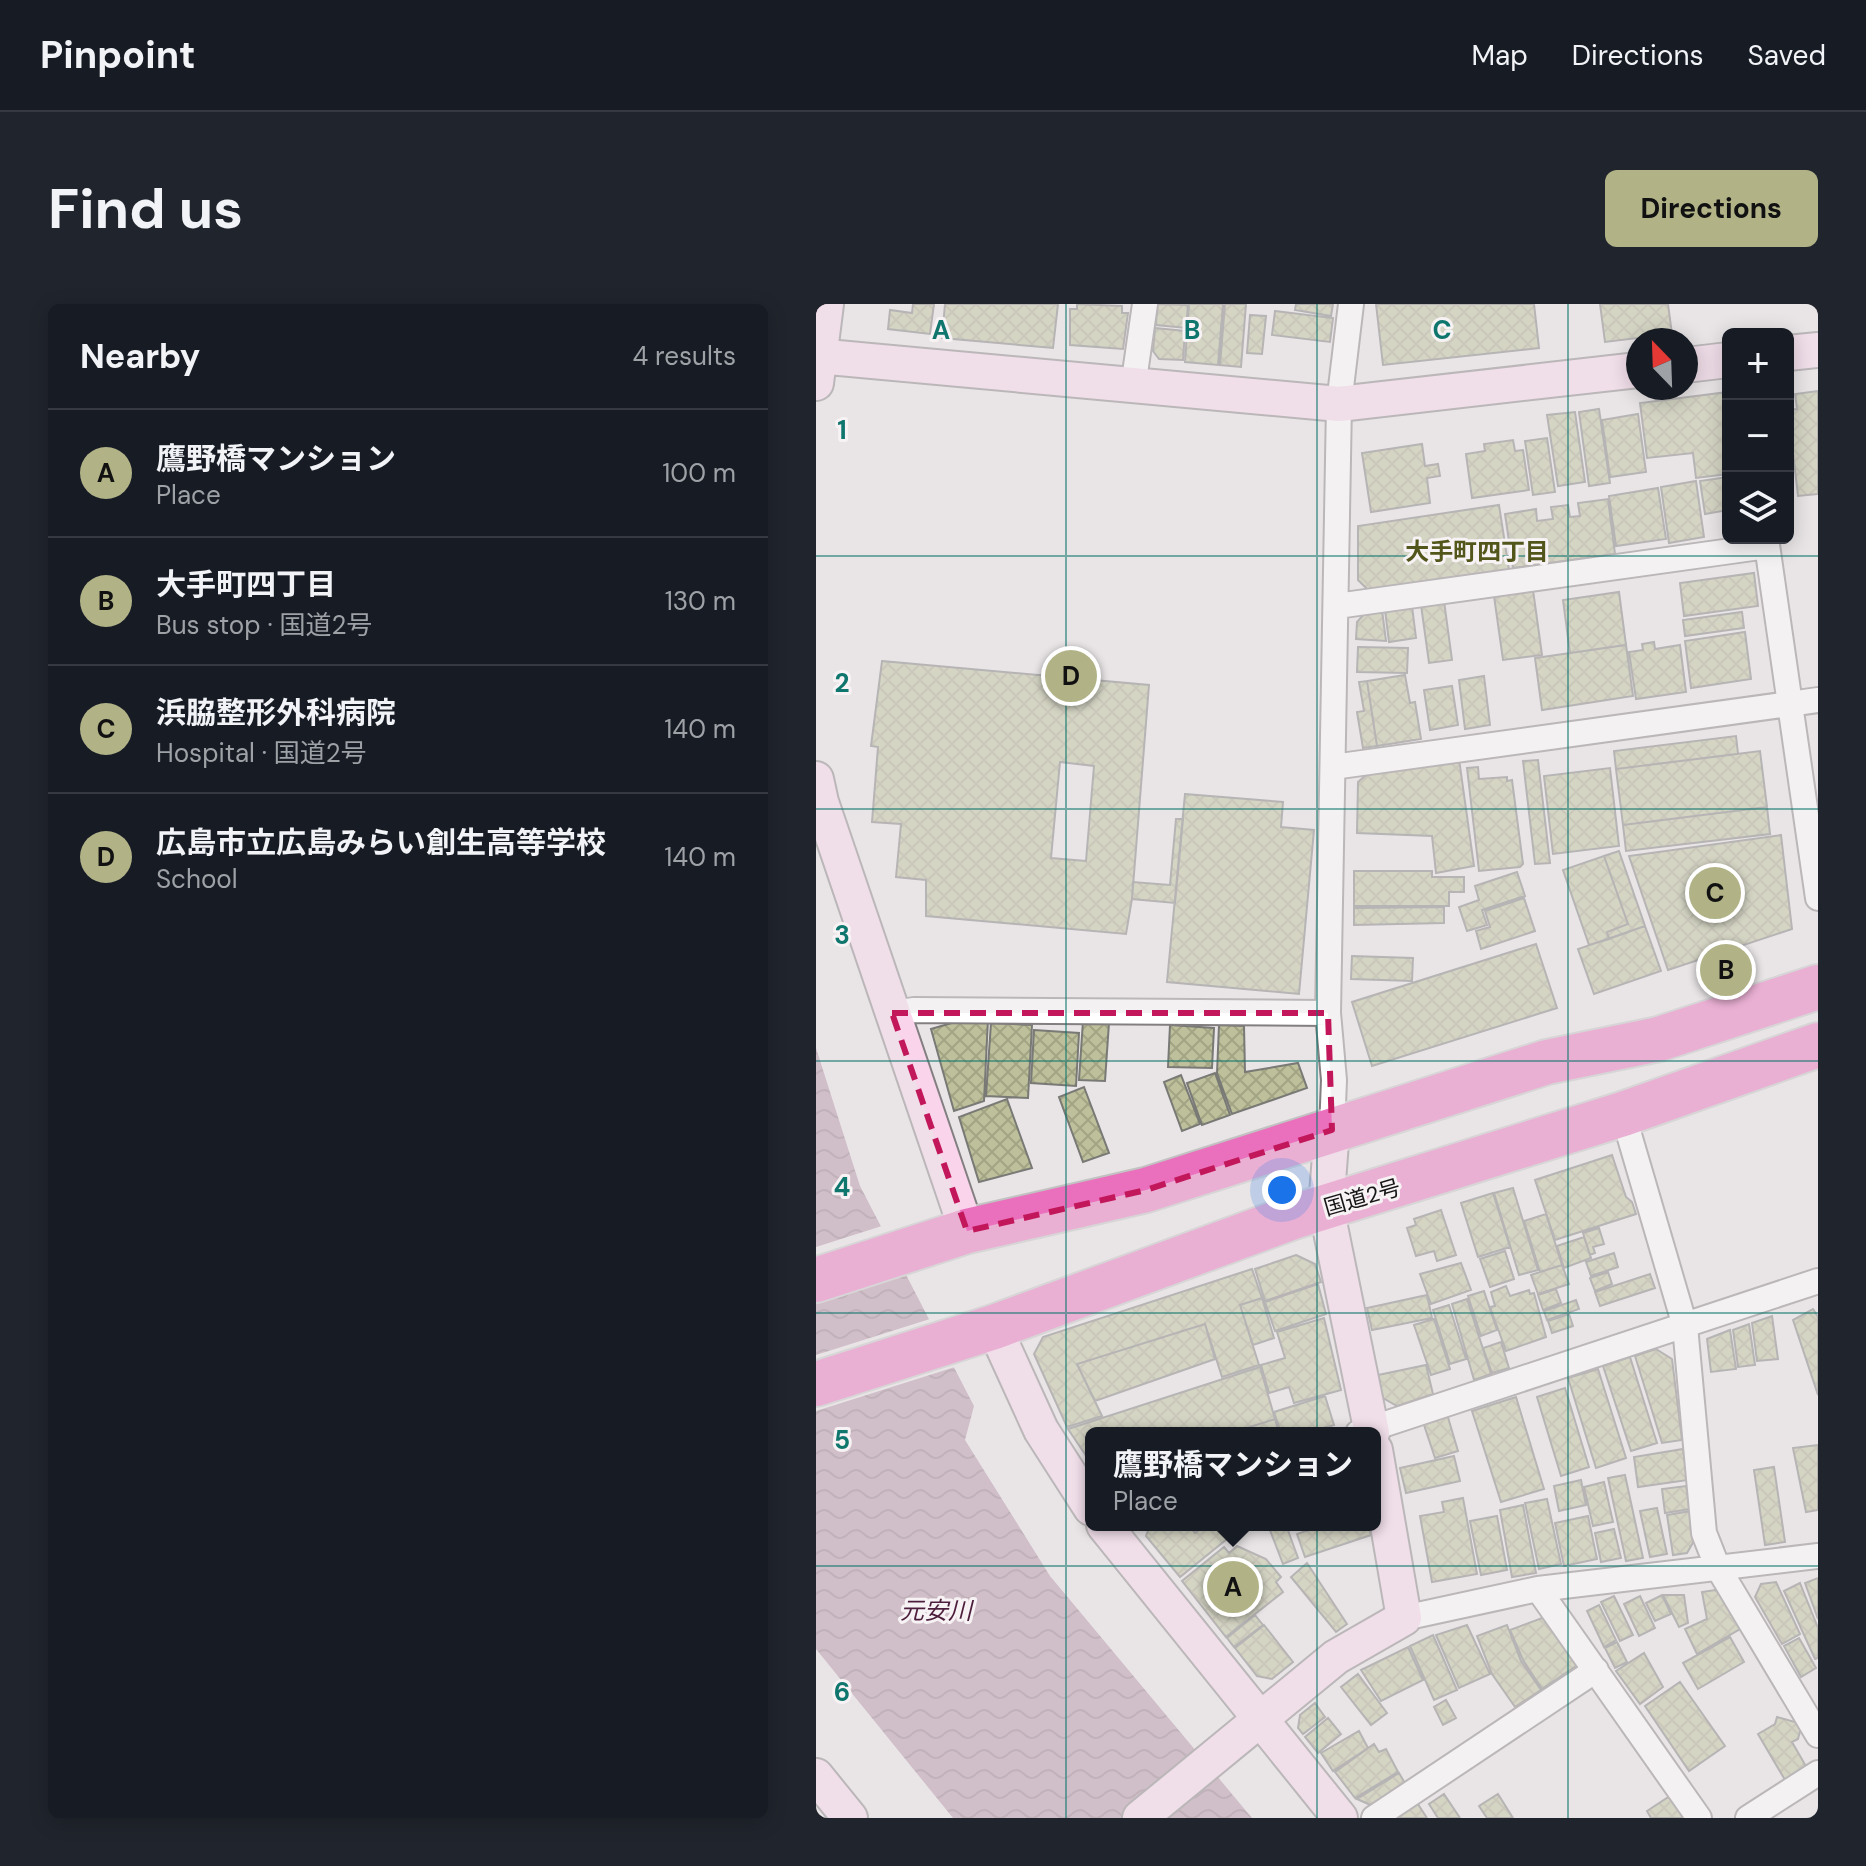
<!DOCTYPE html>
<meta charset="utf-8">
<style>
:root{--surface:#171b24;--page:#20242c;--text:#f1f3f6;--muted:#9ea1a6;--line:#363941;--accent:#b1b387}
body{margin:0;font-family:"DM Sans","Noto Sans JP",sans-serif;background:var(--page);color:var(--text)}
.controls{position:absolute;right:24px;top:24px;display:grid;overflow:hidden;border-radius:12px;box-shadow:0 4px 20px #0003}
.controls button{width:72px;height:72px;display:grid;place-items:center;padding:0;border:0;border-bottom:2px solid var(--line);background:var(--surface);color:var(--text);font:40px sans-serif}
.compass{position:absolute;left:810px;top:24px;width:72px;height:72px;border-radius:50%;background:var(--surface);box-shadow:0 4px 20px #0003;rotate:337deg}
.you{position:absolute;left:466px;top:886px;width:28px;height:28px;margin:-20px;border:6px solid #fff;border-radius:50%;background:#1a73e8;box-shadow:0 0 0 12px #1a73e833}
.badge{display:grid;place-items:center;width:52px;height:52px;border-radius:50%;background:var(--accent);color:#111;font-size:26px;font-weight:700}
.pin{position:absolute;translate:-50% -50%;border:4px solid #fff;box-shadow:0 2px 8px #0006}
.popup{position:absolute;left:269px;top:1123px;width:296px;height:104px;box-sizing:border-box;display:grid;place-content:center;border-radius:12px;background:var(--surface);filter:drop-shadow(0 2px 6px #0005);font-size:26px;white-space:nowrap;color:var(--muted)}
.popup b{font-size:30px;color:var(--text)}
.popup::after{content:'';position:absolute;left:50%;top:100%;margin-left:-16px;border:16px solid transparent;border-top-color:var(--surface)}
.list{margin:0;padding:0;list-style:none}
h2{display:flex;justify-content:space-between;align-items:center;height:104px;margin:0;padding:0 32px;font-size:34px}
h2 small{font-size:26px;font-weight:400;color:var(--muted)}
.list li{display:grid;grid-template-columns:52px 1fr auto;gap:24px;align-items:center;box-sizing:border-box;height:128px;padding:0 32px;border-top:2px solid var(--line)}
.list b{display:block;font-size:30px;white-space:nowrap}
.list p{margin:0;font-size:26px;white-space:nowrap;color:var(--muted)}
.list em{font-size:26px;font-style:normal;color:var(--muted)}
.icon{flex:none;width:44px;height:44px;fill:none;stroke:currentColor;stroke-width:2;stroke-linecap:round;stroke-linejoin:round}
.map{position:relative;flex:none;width:1002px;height:1514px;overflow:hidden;border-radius:12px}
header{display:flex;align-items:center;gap:48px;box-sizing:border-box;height:112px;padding:0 40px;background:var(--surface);border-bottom:2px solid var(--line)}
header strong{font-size:38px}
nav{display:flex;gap:44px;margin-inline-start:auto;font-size:28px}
.intro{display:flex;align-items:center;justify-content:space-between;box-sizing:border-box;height:192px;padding:0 48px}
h1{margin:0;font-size:56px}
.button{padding:20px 36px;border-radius:12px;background:var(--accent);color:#111;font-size:28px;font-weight:700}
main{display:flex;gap:48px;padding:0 48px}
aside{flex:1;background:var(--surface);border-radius:12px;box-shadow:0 4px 20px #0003}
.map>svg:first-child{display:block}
</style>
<header>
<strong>Pinpoint</strong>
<nav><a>Map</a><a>Directions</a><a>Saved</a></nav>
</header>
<div class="intro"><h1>Find us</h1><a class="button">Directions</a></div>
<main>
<aside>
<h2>Nearby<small>4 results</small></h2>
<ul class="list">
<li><span class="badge">A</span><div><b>鷹野橋マンション</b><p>Place</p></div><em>100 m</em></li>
<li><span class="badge">B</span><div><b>大手町四丁目</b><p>Bus stop · 国道2号</p></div><em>130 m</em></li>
<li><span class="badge">C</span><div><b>浜脇整形外科病院</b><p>Hospital · 国道2号</p></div><em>140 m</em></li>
<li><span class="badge">D</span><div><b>広島市立広島みらい創生高等学校</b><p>School</p></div><em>140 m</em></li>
</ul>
</aside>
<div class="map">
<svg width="1002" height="1514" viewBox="0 0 1002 1514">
<defs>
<pattern id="water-waves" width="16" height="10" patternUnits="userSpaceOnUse" patternTransform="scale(2)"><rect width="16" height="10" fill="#b28ea2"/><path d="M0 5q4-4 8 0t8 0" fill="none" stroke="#907383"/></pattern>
<pattern id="building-cross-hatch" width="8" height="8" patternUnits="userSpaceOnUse" patternTransform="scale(2)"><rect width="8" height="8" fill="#bdc09a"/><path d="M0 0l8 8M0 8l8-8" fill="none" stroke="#a2a484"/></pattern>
</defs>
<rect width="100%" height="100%" fill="#e9e5e7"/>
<!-- water -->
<path fill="url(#water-waves)" d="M0 744 44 882 158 1102 149 1136 234 1272 436 1514H137L0 1345Z"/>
<!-- pier -->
<path fill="#e9e5e7" d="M69 921 93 969 0 998V943Z
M117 1014 142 1062 0 1107V1051Z"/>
<!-- building -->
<path fill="url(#building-cross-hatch)" stroke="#797975" stroke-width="2" fill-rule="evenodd" d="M97 0H118L114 30 72 25 74 6 96 9Z
M129 0H242L237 44 126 34Z
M261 0 306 2V9H312L307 45 254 41V5H261Z
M341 0 372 1 370 24 340 21Z
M373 0H407L402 61 369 58Z
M409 0H430L425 63 404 61Z
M480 0H517L515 12 479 6Z
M560 0H718L723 44 567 61Z
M784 0H852L856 30 789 38Z
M459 7 517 14 514 38 456 31Z
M434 11 450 12 446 50 431 49Z
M339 24 369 27 367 56 343 55 337 47Z
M1002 87V190L982 192 972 106 981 105 979 90Z
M912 88V170L880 174 877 149 831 154 824 99Z
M783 105 794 179 773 182 763 108Z
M759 108 769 178 742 182 731 111Z
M822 110 830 168 794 173 786 116Z
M731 134 739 188 717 191 709 137Z
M697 136 699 147 707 146 713 186 656 194 650 150 669 147 668 140Z
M606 140 609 162 622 160 624 172 611 174 614 199 555 208 546 149Z
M912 173V206L889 210 884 177Z
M880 177 888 233 853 239 845 183Z
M842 184 850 235 800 242 793 192Z
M792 195 799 250 697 264 689 210 720 205 721 217 737 215 735 203 752 201 754 213 764 212 762 199Z
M683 201 693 266 552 286 542 276V222Z
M938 269 942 302 868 312 864 279Z
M717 286 726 351 687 356 678 292Z
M803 288 810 341 754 349 747 296Z
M628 297 636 356 613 359 605 301Z
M596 302 600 334 573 338 569 306Z
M566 306 570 337 540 335 541 318 550 308Z
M926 308 928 324 869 332 867 316Z
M929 328 935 375 875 384 869 337Z
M838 338 839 345 864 341 870 388 820 395 813 348 827 346 826 340Z
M810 341 817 392 726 406 719 354Z
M542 343 592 344 591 369 541 368Z
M66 357 333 381 316 595 310 630 110 612V576L80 573 85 520 56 518 62 443 55 442ZM244 458 278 462 270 557 235 554Z
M589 371 594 399 599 398 605 435 561 442 551 377Z
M668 372 674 421 649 425 643 376Z
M551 377 561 442 547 444 541 408 548 407 543 378Z
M636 382 642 421 614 426 608 386Z
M920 432 922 450 800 465 798 447Z
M944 447 951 503 807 521 800 465Z
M643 455 658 562 620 569 616 532 541 529 542 478 555 467Z
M722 456 734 559 719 560 707 457Z
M662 463 663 475 691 473V477L696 476 707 560 704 563 663 567 651 464Z
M794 464 803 542 737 550 728 472Z
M369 490 467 498 465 523 498 526 483 690 351 678Z
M951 503 954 530 810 547 807 521Z
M360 515H367L359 599 316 595 317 578 354 581Z
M965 531 976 625 852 666 813 552Z
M803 547 829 622 793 635 791 628 812 620 788 552Z
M788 552 812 620 791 628 793 635 773 641 747 566Z
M538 567H616V573H648V588H633V602H538Z
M701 568 709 592 666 606 671 621 651 627 643 603 663 596 659 582Z
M708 594 719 627 665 645 660 627 674 623 669 607Z
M628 603V619L538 621V604Z
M829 622 845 667 778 690 762 645Z
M720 640 741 704 556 762 536 698Z
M536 652 597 654 596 677 535 675Z
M153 714 172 715 168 797 138 807 115 725Z
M267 717 293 719 289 777 263 776Z
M175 719 216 721 212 794 170 792Z
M354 721 398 724 396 764 352 763Z
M403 721 428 722 429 768 482 759 491 784 416 810 401 769Z
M218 726 263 729 260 782 215 779Z
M399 769 414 811 386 821 371 779Z
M365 771 384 820 366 827 348 778Z
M268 783 293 849 267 858 243 793Z
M191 795 216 864 163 878 143 813Z
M796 851 810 893 816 898 820 910 739 936 719 876Z
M697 884 722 966 703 971 678 889Z
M677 889 694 943 662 953 645 899Z
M625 906 640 951 621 957 618 947 600 952 591 924 600 921 598 915Z
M730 910 746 961 724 968 708 917Z
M783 924 788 940 777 943 779 949 774 951 767 929Z
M768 933 775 954 748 964 741 942Z
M689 947 698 975 674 983 664 955Z
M798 949 802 963 775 972 770 958Z
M480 951 499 960 505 978 449 997 439 965Z
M645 959 655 986 615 1000 604 970Z
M746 961 753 980 722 990 715 971Z
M436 965 446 994 424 1001 443 1061 406 1073 389 1020 261 1060 286 1112 251 1123 218 1050 227 1033Z
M792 968 796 980 779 987 774 974Z
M834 970 839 984 784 1002 779 988Z
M502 980 510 1010 459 1027 449 998Z
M690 982 694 992 713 986 714 990 718 989 730 1033 690 1047 674 1003 679 1002 675 988Z
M740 985 745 999 727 1006 722 991Z
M668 987 681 1026 665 1032 652 992Z
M611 991 616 1014 556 1026 551 1004Z
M446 994 458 1034 437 1041 424 1001Z
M651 995 675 1070 658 1076 636 1000Z
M760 996 763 1005 731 1016 728 1007Z
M633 1001 650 1055 634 1060 617 1006Z
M997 1005 1002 1013V1091L977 1016Z
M753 1010 757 1022 736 1029 732 1017Z
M956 1012 962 1055 941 1057 936 1019Z
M508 1014 525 1086 478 1099 473 1083 453 1089 445 1061 469 1054 461 1028Z
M618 1015 634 1065 615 1071 598 1021Z
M389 1020 399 1055 279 1097 261 1060Z
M933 1020 939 1061 922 1063 917 1026Z
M914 1026 920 1065 895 1068 891 1035Z
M685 1038 693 1064 676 1069 667 1044Z
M840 1045 856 1055 866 1136 846 1139 819 1052Z
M814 1053 841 1139 815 1147 787 1062Z
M610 1061 617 1090 581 1102 567 1094 562 1071Z
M444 1063 459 1115 415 1129H275V1152L271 1153 252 1125Z
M782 1065 810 1154 780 1164 752 1074Z
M749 1084 773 1163 745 1172 721 1093Z
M509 1092 518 1121 491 1129H465L458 1108Z
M700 1093 728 1185 685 1198 656 1107Z
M631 1110 642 1147 619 1154 607 1118Z
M459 1115 463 1129H415Z
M1002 1141V1206L990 1208 977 1144Z
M867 1145 872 1176 822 1183 818 1153Z
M638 1152 644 1177 590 1189 584 1164Z
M958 1163 969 1238 949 1241 938 1166Z
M809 1171 827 1254 810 1257 792 1174Z
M765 1176 770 1201 743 1207 738 1182Z
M788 1178 797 1218 777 1222 768 1183Z
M870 1182 874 1205 849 1209 846 1185Z
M647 1194 661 1270 616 1278 604 1212 628 1208 626 1198Z
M731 1195 745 1260 723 1265 709 1199Z
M707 1201 720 1269 696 1273 684 1206Z
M841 1204 851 1250 834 1253 824 1207Z
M875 1207 879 1235 871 1249 857 1251 851 1211Z
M681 1212 691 1266 665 1271 654 1217Z
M772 1212 781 1255 748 1262 739 1219Z
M334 1221H373L379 1229 389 1221H400L411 1235 364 1273 330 1232Z
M452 1221H470L482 1254 467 1260Z
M507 1221H552L555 1231 489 1253 481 1230Z
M798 1225 805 1254 785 1258 779 1229Z
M421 1242 450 1255 465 1273 460 1278 467 1288 410 1333 366 1277 408 1243 413 1249Z
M491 1259 531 1320 520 1328 475 1273Z
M1002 1274V1315L989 1279Z
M960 1278 984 1330 966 1340 939 1293 945 1280Z
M984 1279 1002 1324V1354L999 1355 968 1287Z
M899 1286 909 1294 924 1325 881 1350 869 1325 891 1315 886 1288Z
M846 1291 855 1310 839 1317 830 1299Z
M847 1291H868L872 1319 863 1323Z
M798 1292 817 1331 804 1337 785 1298Z
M824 1292 839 1324 823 1332 808 1300Z
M783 1301 800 1336 788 1343 771 1307Z
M439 1311 447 1321 418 1343 411 1334Z
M726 1314 736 1318 763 1360 726 1385 707 1356 694 1326Z
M448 1321 477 1358 456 1375 441 1372 419 1344Z
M651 1321 674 1370 643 1384 620 1331Z
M691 1321 705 1357 725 1386 699 1403 676 1370 661 1332Z
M617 1331 641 1386 618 1396 594 1342Z
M914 1333 928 1358 882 1385 867 1359Z
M983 1334 1000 1364 985 1373 968 1342Z
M801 1338 811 1358 799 1364 789 1344Z
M592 1343 607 1376 565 1397 545 1366Z
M828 1349 847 1383 824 1400 800 1367Z
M542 1370 571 1409 555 1421 525 1383Z
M864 1378 909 1442 873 1467 829 1402Z
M630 1396 640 1414 627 1421 618 1403Z
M499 1399 509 1413 487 1430 482 1424 484 1411Z
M961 1413 986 1420 982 1435 976 1438 991 1464 969 1476 942 1430 959 1420Z
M512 1414 525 1430 502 1449 489 1433Z
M543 1427 552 1444 517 1467 505 1449Z
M558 1440 563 1448 570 1445 582 1468 539 1494 519 1468Z
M583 1469 590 1481 557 1502 541 1495Z
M628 1490 644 1514H622L613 1500Z
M682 1490 697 1514H671L663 1502Z
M857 1490 872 1514H835L831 1507Z
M598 1494 611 1514H568Z"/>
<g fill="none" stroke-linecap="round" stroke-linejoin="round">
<!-- street casing -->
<g stroke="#837f81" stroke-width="28">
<path id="street" d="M317 83 329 0
M950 234 1002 594
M521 302 951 242
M517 463 1002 396
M76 709 98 706 512 709
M807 810 869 1022 888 1229 901 1262 1002 1431
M516 826 518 776 512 709 523 100 535 0
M542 1129 1002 977
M722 1285 883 1514
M588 1314 722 1285 1002 1252
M558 1514 780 1366
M932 1514 1002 1469"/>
</g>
<!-- secondary casing -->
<g stroke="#837f81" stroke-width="38">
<path id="secondary" d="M972 49 1002 46
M0 52 523 100 822 66
M870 61 912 56
M0 79 10 0
M0 475 5 498 151 927
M516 826 510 903 556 1129
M178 1023 225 1126 275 1204
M288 1221 524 1514
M0 1472 34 1514
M324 1514 520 1353 588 1314 559 1146"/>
</g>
<!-- highway casing -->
<g stroke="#c2c2c2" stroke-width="48">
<path id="highway" d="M0 976 151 927 330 886 731 758 843 735 1002 683
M0 1080 178 1023 477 913 807 810 1002 741"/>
</g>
<!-- street -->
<use href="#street" stroke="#fff" stroke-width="24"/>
<!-- secondary -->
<use href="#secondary" stroke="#f9d4eb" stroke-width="34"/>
<!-- highway -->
<use href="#highway" stroke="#ea70bd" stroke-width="44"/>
</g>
<!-- marked area -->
<path d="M0 0H1002V1514H0ZM76 709H512L516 826 330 886 151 927Z" fill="#e9e5e7" fill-opacity=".55" fill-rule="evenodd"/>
<path fill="none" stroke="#c2185b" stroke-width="6" stroke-dasharray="16 10" stroke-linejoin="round" d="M76 709H512L516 826 330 886 151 927Z"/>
<!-- grid -->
<path fill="none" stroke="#0f766e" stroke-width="2" stroke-opacity="0.55" d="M250 0V1514M501 0V1514M752 0V1514M0 252H1002M0 505H1002M0 757H1002M0 1009H1002M0 1262H1002"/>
<g text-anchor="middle" stroke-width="6" stroke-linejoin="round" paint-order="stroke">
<!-- street labels -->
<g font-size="22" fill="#161515" stroke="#f7f2f4">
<text transform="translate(546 893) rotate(-16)" y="8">国道2号</text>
</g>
<!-- neighbourhood labels -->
<g font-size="24" font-weight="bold" fill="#53561b" stroke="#f7f2f4">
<text x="661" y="256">大手町四丁目</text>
</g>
<!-- water labels -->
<g font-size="24" font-style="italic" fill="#4c1e3c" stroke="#f7f2f4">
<text x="120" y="1315">元安川</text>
</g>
</g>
<g font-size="26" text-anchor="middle" font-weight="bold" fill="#0f766e" stroke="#f7f2f4" stroke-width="6" stroke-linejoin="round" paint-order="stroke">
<text x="125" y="35">A</text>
<text x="376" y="35">B</text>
<text x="626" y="35">C</text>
<text x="26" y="135">1</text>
<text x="26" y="388">2</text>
<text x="26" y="640">3</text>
<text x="26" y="892">4</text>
<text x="26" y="1145">5</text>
<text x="26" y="1397">6</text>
</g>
</svg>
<div class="controls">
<button>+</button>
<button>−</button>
<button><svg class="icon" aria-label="layers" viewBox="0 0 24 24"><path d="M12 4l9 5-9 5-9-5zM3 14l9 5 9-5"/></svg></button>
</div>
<svg class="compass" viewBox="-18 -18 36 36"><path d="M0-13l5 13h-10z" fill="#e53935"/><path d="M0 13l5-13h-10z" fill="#9ea1a6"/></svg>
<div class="you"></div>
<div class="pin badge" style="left:417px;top:1283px">A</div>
<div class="popup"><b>鷹野橋マンション</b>Place</div>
<div class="pin badge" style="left:910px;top:666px">B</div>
<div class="pin badge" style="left:899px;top:589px">C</div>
<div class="pin badge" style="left:255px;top:372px">D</div>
</div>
</main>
